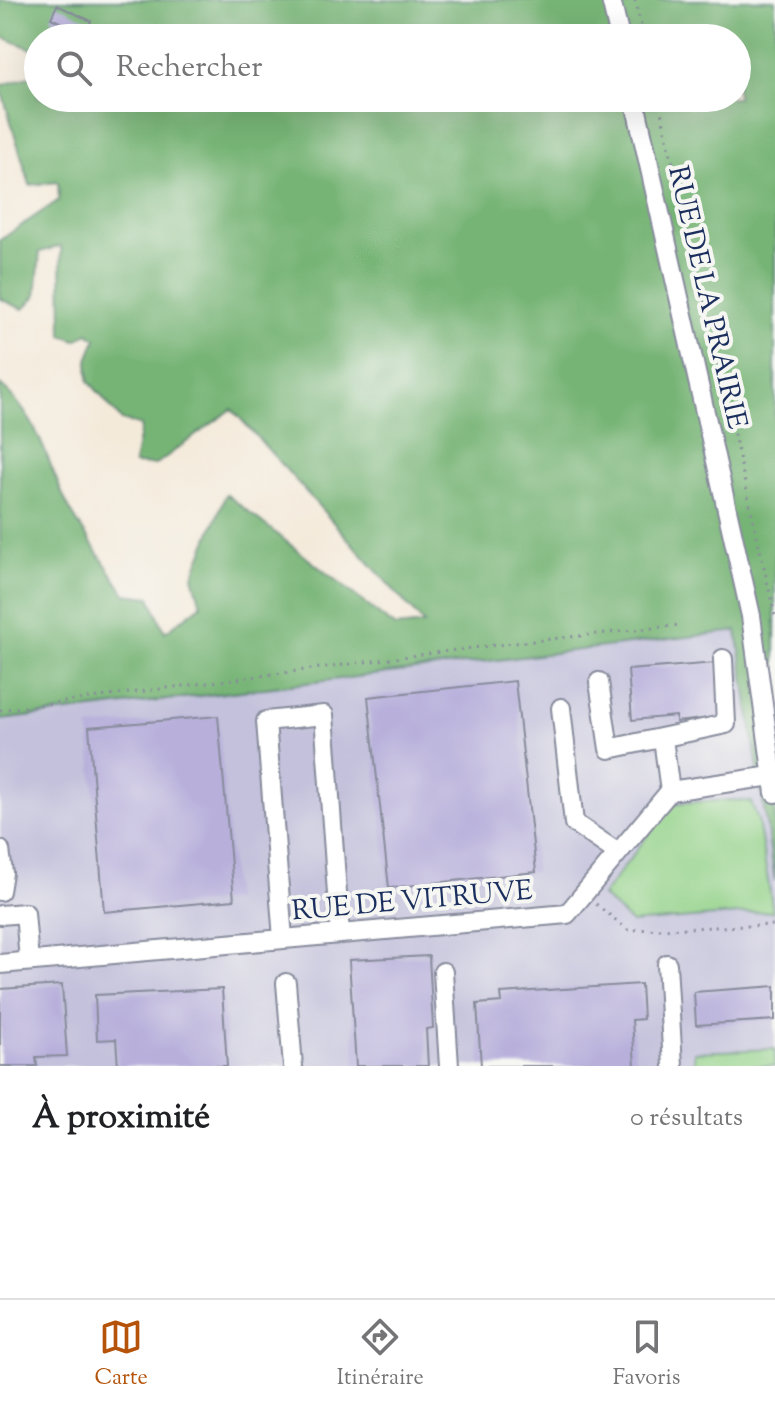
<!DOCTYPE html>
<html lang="fr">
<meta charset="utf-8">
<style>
:root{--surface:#fff;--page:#f2f2f2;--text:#202124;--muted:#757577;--line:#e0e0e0;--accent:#b45309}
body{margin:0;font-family:"Sorts Mill Goudy",serif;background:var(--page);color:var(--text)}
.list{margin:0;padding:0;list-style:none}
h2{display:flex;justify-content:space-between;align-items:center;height:104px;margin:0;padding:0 32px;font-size:34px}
h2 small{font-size:26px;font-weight:400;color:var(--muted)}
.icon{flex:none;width:44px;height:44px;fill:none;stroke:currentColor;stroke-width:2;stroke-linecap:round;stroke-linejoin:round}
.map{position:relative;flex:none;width:775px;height:1066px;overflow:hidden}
.search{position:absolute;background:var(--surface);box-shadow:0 8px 32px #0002;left:24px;right:24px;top:24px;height:88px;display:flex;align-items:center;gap:20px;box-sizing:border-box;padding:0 28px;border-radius:44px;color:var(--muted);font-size:30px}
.sheet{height:232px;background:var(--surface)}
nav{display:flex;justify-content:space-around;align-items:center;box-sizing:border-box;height:112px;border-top:2px solid var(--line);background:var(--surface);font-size:22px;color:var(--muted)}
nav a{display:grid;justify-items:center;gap:4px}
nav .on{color:var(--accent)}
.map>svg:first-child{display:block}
</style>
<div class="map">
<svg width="775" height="1066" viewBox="0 0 775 1066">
<rect width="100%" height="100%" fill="#f6f6f2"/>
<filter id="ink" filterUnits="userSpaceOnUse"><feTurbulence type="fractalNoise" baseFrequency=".0125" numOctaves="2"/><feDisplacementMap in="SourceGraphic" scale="16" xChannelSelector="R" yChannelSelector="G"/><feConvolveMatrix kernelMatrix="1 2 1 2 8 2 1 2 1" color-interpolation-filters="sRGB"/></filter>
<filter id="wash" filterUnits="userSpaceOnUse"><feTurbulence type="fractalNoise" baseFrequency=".006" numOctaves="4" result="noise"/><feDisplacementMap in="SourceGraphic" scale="32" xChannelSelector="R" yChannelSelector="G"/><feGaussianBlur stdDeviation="1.8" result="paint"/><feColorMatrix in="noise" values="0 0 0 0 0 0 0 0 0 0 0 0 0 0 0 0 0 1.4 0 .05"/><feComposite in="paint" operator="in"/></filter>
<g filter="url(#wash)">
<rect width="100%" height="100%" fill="#f4eada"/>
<!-- industrial -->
<path fill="#c3c1db" d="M737 631 775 881V1066H0V720Z"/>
<!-- green -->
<path fill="#93d288" stroke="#578073" stroke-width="2" d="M734 800 751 802 758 820 773 911 632 923 602 896 663 815 678 803Z
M775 1049V1066H695L694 1052Z"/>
<!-- forest -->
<path fill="#76b474" stroke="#487269" stroke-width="2" d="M0 0H775V881L737 631 0 720V385C38 415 47 462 67 504 83 535 107 564 125 594L150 597 165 632 201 605 193 576 226 494 395 627 424 624 232 409 155 465 134 464 141 426 121 420 89 381 88 360 96 339 88 333 76 340 62 335 61 246 40 252 36 296 23 309 0 299V240L59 200 58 182 30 185 0 86 34 75 38 78V98H76L82 101 91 98H737V38H38V48L32 49 0 36Z"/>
<g id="blocks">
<!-- building -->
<path fill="#b8b0db" d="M57 5 91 21 85 34 51 18Z
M716 663 721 717 676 722V716L632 720 628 670Z
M515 681 536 872 389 888 368 697Z
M218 716 234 900 104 912 89 727Z
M429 956 433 1028 426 1029 428 1066H356L349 960Z
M641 984 643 1019 632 1020 635 1066H481L477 1004 502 1002 501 993Z
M62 985 67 1056 36 1057 37 1066H0V989Z
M775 986V1020L696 1025 694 992Z
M222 989 227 1066H118L116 1039 97 1040 95 995Z"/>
</g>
</g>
<g filter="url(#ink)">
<use href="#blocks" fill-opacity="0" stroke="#888c9c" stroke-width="2"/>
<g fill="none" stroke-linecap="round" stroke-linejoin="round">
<!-- minor casing -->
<g stroke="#888c9c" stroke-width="22">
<path id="minor" d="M611 0 620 38
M634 98 751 616 775 793
M599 682 609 749 726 724 723 659
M561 708 574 823 618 853
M663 739 670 791
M0 850 3 873 0 891
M0 915 25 913 29 961
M283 939 266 721 324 715 340 934
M0 964 567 914 670 791 772 776
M667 964 673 1066
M443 972 449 1066
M286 983 293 1066"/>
</g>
<!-- path -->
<path stroke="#888c9c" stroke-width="3" stroke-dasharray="2 6" stroke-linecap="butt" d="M635 0 644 38
M658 98 775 616
M0 710 487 646 680 625
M596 904 628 930 775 925"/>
<!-- minor -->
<use href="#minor" stroke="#fff" stroke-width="18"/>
</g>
</g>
<g text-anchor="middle" stroke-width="8" stroke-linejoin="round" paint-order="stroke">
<!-- street labels -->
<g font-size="28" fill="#1b2f5e" stroke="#f6f6f2">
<text transform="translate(709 297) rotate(77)" y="10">RUE DE LA PRAIRIE</text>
<text transform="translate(412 899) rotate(-5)" y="10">RUE DE VITRUVE</text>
</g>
</g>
</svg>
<div class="search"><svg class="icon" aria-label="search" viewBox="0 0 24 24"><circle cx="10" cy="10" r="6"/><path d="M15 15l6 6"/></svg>Rechercher</div>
</div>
<section class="sheet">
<h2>À proximité<small>0 résultats</small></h2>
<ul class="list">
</ul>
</section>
<nav>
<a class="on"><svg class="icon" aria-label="map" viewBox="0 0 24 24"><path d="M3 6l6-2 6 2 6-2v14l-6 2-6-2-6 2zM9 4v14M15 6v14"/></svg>Carte</a>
<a><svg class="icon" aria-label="directions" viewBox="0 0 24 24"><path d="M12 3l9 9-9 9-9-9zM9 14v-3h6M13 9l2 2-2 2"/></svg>Itinéraire</a>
<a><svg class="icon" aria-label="saved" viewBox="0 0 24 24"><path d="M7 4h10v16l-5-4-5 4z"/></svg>Favoris</a>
</nav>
